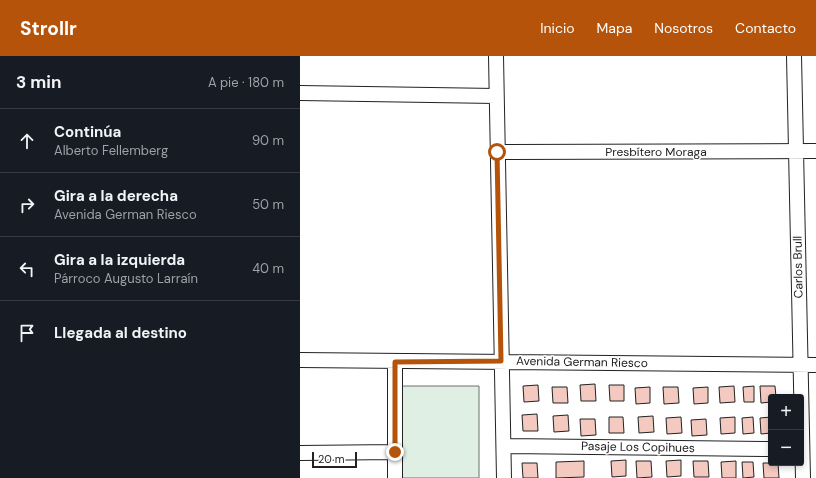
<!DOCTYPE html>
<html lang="es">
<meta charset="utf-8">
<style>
:root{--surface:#171b24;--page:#20242c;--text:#f1f3f6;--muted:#9ea1a6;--line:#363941;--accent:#b45309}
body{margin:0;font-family:"DM Sans",sans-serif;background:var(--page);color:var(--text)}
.controls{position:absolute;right:12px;bottom:12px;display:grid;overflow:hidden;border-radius:4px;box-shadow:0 2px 6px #0003}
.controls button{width:36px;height:36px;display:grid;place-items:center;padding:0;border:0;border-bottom:1px solid var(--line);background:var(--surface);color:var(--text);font:20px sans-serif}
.scale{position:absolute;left:12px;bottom:10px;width:45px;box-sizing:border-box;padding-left:4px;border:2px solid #222;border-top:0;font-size:11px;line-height:14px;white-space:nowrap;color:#222;-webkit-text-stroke:3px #fff;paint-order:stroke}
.stop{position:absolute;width:12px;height:12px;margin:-9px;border:3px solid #b45309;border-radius:50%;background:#fff}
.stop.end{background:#b45309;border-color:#fff;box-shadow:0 1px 4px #0008}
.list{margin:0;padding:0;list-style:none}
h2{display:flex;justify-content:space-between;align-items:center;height:52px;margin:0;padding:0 16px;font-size:17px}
h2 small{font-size:13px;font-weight:400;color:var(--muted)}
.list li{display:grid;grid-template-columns:26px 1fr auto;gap:12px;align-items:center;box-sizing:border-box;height:64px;padding:0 16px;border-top:1px solid var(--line)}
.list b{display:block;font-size:15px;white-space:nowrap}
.list p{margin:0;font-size:13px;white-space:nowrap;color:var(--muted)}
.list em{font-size:13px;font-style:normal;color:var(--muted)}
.icon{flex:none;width:22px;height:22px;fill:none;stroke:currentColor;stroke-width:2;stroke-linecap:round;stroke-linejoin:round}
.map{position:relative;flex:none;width:516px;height:422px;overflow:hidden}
header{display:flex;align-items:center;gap:24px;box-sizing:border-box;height:56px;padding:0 20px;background:var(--accent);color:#fff}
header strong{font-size:19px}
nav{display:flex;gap:22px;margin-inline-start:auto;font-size:14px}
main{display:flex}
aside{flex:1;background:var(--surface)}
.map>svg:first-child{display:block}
</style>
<header>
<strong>Strollr</strong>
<nav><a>Inicio</a><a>Mapa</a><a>Nosotros</a><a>Contacto</a></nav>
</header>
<main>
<aside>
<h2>3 min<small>A pie · 180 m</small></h2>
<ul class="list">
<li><svg class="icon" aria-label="ahead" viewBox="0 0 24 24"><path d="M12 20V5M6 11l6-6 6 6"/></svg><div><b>Continúa</b><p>Alberto Fellemberg</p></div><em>90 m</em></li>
<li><svg class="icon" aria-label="right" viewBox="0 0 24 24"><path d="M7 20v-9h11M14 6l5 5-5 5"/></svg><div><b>Gira a la derecha</b><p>Avenida German Riesco</p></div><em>50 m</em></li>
<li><svg class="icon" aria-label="left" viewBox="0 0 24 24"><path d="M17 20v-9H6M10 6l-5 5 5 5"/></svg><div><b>Gira a la izquierda</b><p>Párroco Augusto Larraín</p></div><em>40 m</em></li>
<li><svg class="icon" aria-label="arrive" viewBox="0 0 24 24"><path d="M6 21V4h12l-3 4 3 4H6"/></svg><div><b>Llegada al destino</b></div></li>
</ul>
</aside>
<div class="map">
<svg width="516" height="422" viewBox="0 0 516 422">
<rect width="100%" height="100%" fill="#fff"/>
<!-- green -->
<path fill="#e0efe3" stroke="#6f6f6f" d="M92 330H179V422H92Z"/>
<!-- building -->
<path fill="#f3c9c0" stroke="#222" d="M295 328 296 345H281L280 329Z
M238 329 239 345 224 346 223 330Z
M309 329H324V345H310Z
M434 330 435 346 420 347 419 331Z
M454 330V346H444L443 331Z
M460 330H475L476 341H471V346L461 347Z
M252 331H267L268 347H253Z
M350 331V347L336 348 335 332Z
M363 331H378L379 347 364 348Z
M408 331V347L394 348 393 332Z
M237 358 238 375H223L222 359Z
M268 359 269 375 254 376 253 360Z
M353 360 354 376 339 377 338 361Z
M309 361H323L324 377H309Z
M381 361 382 377 367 378 366 362Z
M435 361V377L421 378 420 362Z
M453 361 454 377 443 378 442 362Z
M471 361V377L461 378 460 362Z
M280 363H295L296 379 281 380Z
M406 363 407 379 392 380 391 364Z
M326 404V420L312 421 311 405Z
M381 404V420L367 421 366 405Z
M284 405V421L256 422V406Z
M336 405H351L352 421 337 422Z
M393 405H408L409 421H394Z
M436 405V422H422L421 406Z
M442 406H453L454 421 443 422Z
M222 407H237L238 422H223Z
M463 407H478L479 422H464Z"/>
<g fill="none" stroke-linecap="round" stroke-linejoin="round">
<!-- minor casing -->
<g stroke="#222" stroke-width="16">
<path id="minor" d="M196 0 204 422
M494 0 503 422
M0 37 196 40
M197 96 516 95
M0 304 516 309
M95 305V422
M204 390 471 393
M0 397 95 396"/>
</g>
<!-- minor -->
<use href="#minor" stroke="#fff" stroke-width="14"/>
</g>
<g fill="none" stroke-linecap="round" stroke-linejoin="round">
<!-- route -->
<path stroke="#b45309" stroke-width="5" d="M95 396V306L201 305 197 96"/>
</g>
<g text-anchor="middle" stroke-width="3" stroke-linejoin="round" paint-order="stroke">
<!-- street labels -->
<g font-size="12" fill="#222" stroke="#fff">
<text x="356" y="100">Presbítero Moraga</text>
<text transform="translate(498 211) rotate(-91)" y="4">Carlos Brull</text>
<text transform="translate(282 306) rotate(1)" y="4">Avenida German Riesco</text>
<text transform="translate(338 391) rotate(1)" y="4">Pasaje Los Copihues</text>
</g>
</g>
</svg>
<div class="controls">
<button>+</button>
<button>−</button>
</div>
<div class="scale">20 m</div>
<div class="stop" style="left:197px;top:96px"></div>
<div class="stop end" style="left:95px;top:396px"></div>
</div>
</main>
